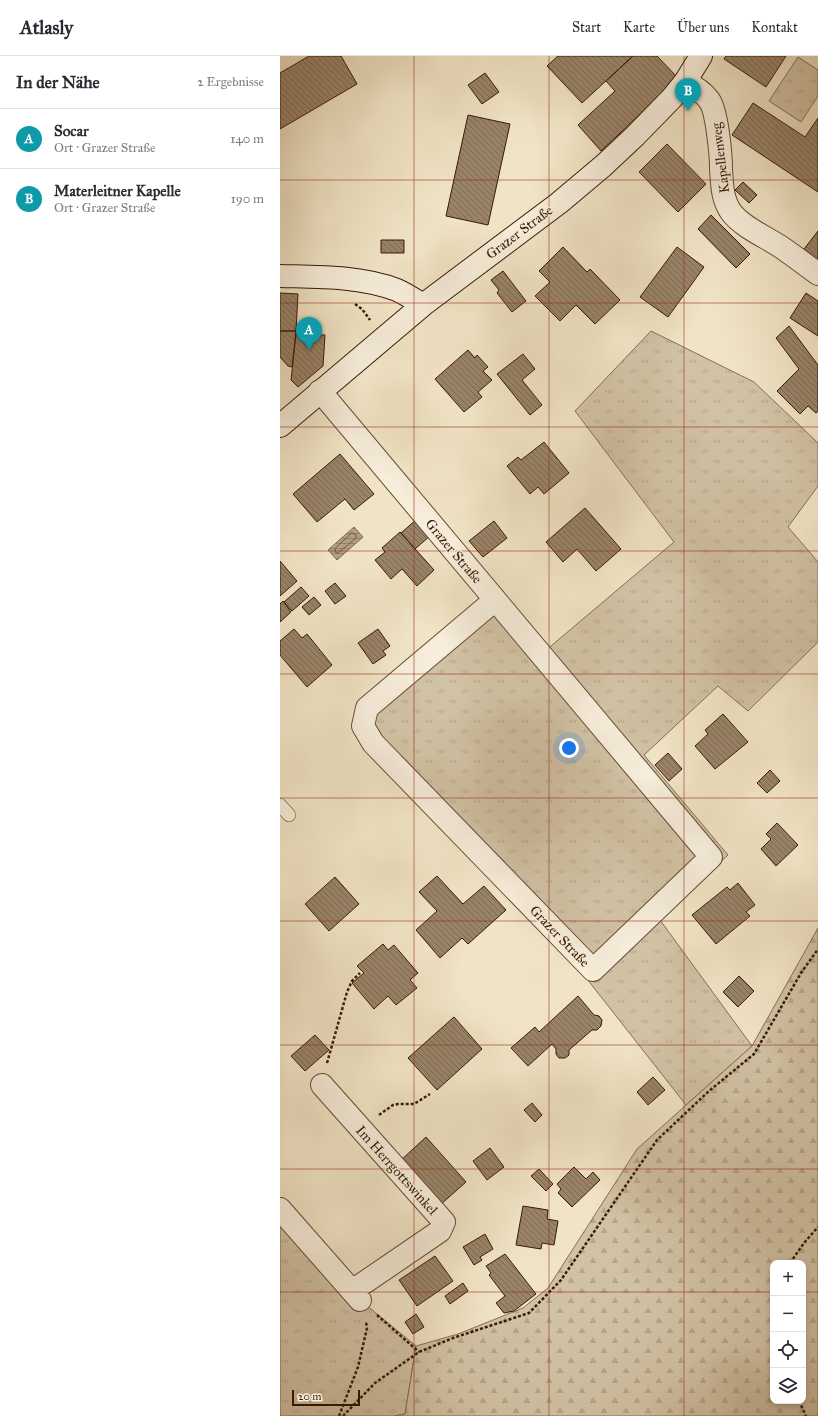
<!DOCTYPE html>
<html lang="de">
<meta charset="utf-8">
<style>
:root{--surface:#fff;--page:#f7f7f7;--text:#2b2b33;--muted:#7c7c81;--line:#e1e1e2;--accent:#b45309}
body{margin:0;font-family:"IM FELL Great Primer",serif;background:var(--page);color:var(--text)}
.controls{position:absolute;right:12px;bottom:12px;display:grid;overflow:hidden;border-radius:8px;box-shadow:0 2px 6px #0003}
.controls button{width:36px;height:36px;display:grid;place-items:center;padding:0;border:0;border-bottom:1px solid var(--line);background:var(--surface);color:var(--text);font:20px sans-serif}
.scale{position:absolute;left:12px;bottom:10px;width:68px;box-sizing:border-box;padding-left:4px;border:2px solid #391a04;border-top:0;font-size:11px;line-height:14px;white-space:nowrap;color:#391a04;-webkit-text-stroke:3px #f6edda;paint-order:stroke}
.you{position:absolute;left:289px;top:692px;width:14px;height:14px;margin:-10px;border:3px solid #fff;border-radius:50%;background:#1a73e8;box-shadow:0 0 0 6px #1a73e833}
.badge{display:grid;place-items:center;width:26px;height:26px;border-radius:50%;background:var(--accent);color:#fff;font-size:13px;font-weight:700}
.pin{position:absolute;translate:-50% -33px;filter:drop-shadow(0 1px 2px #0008)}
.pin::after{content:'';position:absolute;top:21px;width:14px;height:12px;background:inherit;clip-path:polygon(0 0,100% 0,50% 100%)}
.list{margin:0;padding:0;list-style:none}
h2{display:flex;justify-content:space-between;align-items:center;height:52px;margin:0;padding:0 16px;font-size:17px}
h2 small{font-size:13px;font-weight:400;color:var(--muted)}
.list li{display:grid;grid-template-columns:26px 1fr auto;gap:12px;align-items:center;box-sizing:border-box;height:60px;padding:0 16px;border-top:1px solid var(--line)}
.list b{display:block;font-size:15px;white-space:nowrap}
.list p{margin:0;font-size:13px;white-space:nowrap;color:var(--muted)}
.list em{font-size:13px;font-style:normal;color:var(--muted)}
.icon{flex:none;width:22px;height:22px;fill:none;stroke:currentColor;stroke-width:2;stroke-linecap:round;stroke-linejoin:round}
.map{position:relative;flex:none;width:538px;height:1360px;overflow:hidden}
header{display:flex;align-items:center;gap:24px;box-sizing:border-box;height:56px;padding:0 20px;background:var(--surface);border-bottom:1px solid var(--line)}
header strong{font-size:19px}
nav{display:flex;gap:22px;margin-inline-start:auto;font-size:14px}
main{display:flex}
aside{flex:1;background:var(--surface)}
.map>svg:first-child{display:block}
</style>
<header>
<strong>Atlasly</strong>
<nav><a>Start</a><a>Karte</a><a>Über uns</a><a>Kontakt</a></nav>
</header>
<main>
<aside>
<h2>In der Nähe<small>2 Ergebnisse</small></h2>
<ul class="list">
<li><span class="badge" style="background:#0f9aa8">A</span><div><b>Socar</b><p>Ort · Grazer Straße</p></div><em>140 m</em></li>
<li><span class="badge" style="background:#0f9aa8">B</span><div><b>Materleitner Kapelle</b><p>Ort · Grazer Straße</p></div><em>190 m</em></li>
</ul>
</aside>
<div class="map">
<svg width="538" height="1360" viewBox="0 0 538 1360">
<defs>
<pattern id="grass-tufts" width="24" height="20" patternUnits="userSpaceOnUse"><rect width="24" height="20" fill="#d2c2a5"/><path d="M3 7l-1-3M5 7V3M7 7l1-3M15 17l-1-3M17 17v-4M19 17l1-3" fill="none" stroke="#b5a68c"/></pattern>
<pattern id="forest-firs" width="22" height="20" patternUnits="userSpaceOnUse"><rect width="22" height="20" fill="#d2c2a5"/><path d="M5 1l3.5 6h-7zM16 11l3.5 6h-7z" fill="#b5a68c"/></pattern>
<pattern id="water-rules" width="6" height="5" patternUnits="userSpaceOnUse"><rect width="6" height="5" fill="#b29f84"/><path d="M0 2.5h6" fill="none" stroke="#92816a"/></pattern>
<pattern id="building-back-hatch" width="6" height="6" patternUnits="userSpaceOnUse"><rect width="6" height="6" fill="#998369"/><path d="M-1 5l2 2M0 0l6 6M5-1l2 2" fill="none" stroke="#7e6a54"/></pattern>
</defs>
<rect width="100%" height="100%" fill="#f1e4c6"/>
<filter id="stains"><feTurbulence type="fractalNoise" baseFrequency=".005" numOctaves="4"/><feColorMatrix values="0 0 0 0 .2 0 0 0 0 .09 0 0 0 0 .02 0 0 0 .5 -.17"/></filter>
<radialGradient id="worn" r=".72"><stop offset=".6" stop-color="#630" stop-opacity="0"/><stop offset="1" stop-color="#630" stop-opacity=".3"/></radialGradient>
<!-- grass -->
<path fill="url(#grass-tufts)" stroke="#866e54" d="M518 1 538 14V40L521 66 489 45Z
M371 275 474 326 538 387V430L508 471 538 506V586L468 655 438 630 364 699 448 799 380 864 472 990 406 1049 241 839 89 668 93 654 215 552 258 601 394 486 295 355Z
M0 1158 80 1244 136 1290 125 1358 114 1360H0Z"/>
<!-- forest -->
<path fill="url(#forest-firs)" stroke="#866e54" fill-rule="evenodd" d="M538 872V1360H114L125 1358 136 1290 178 1278 243 1252 268 1232 357 1093 472 990ZM493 1207H523V1345H493Z"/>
<!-- water -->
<path fill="url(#water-rules)" stroke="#826a51" d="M74 471 83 481 57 504 48 494Z"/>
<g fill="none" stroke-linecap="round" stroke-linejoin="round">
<!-- shore -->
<path stroke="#765c44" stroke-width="1" d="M72 477 76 479V482L58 497H56L55 493Z"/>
</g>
<!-- building -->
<path fill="url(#building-back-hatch)" stroke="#391a04" d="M29 0H61L77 28 0 73V17Z
M278 0H353L302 47 267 10Z
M353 0H377L398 22 321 95 298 69 335 35 326 25Z
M446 0H506L486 31 444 3Z
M205 17 219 36 202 48 188 29Z
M473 47 525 81 538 62V136L452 79Z
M188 59 230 68 208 169 166 160Z
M387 88 426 128 398 156 359 116Z
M463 126 477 139 469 147 455 134Z
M431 159 470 198 456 212 418 173Z
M538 175V204L524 193Z
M101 184H124V197H101Z
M283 191 307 216 310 213 340 244 315 268 296 249 280 265 255 240 270 226 259 215Z
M397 191 424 211 388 261 360 241Z
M223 215 246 245 232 256 217 237 219 234 211 224Z
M0 237 18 238 16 275H0Z
M526 237 538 245V280L510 262Z
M509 270 538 309V355L536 357 528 350 520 358 497 335 519 313 496 282Z
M0 275H16L12 311 8 310 0 301Z
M16 278 45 279 43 310 18 331 11 324Z
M188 294 195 302 197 299 208 311 203 315 212 324 198 336 202 341 184 356 155 323Z
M243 298 255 313 242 324 262 349 250 359 217 318Z
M264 386 289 417 264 438 258 431 250 438 227 410 238 401 241 404Z
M60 398 94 438 74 454 65 443 37 466 13 438Z
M305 452 341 493 316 515 297 493 283 506 266 486Z
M137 463 151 479 135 493 121 477Z
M214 465 227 482 203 501 189 485Z
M120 476 154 514 137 530 122 513 111 523 95 504 105 496 102 492Z
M0 505 17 525 0 540Z
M55 527 66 540 55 548 45 535Z
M21 531 29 540 12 555 4 546Z
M34 541 41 549 29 559 22 551Z
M3 545 11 556 0 566V548Z
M14 573 22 582 27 578 52 609 27 631 0 599V585Z
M98 573 110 590 103 595 106 599 93 608 78 587Z
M443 658 468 686 435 713 415 690 428 678 425 674Z
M388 697 402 713 389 725 375 709Z
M490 714 500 725 487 737 477 727Z
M497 767 518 789 496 810 481 793 491 783 486 778Z
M157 820 183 848 204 830 226 854 188 888 182 882 160 902 136 874 157 855 139 836Z
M55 821 79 848 49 875 25 848Z
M458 827 475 849 466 856 470 860 436 888 412 859 447 831 450 834Z
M103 888 108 894 114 889 138 917 130 924 137 932 116 949 108 940 94 953 72 927 84 917 77 910Z
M459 920 474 935 458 951 443 936Z
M298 940 314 959 319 960 322 964 321 970 317 974H312L289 994V999L285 1002H279L276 998V993L272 988 248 1010 231 992 255 971 259 976Z
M174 961 202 993 157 1034 128 1002Z
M35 979 49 994 25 1015 11 1000Z
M373 1021 385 1034 368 1049 357 1036Z
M252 1047 262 1059 255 1066 244 1054Z
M146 1081 186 1126 160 1149 120 1105Z
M210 1092 224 1111 207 1124 193 1105Z
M294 1111 306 1123 313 1116 320 1124 292 1151 278 1137 281 1133 277 1128Z
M259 1113 273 1128 266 1135 251 1120Z
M243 1150 268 1154 267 1163 278 1165 274 1189 262 1187 261 1193 236 1189Z
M205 1178 213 1193 200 1201 202 1204 194 1209 183 1191Z
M225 1198 256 1238 234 1255 224 1257 216 1247 225 1240 209 1219 211 1217 206 1210Z
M155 1200 173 1225 137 1250 119 1224Z
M183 1227 188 1235 170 1248 165 1240Z
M136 1258 144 1271 133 1278 125 1266Z"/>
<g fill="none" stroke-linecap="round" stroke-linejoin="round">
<!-- service casing -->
<g stroke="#674c34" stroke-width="14">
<path id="service" d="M0 749 9 759"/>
</g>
<!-- minor casing -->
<g stroke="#674c34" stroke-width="24">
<path id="minor" d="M405 26C414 30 423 36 429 44 437 54 441 99 441 113 442 128 442 143 451 156 462 171 486 181 501 191 514 200 526 209 538 218
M40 335 431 801 313 914 93 687 83 670 87 652 215 544
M42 1029 164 1166 160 1175 72 1235
M0 1153 80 1244"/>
</g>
<!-- secondary casing -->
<g stroke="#391a04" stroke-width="24">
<path id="secondary" d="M0 220C38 221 80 220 117 234 126 238 135 244 143 249
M0 370 143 249 279 147 323 110 355 80 392 42 405 26 421 0"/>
</g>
<!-- path -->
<path stroke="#391a04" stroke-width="2.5" stroke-dasharray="3 2" stroke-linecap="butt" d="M75 248 82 253 90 264
M47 1007 67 936 72 925 80 917
M99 1059 113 1049 118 1048H134L150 1038
M510 1207 524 1187 538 1171
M493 1232 491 1235 493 1247
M97 1259 139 1296
M519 1345 526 1360
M59 1360 78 1311 87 1272 86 1266
M63 1360 95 1327 139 1296 173 1282 249 1257 281 1224 377 1084 429 1035 474 998 521 917 538 893"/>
<!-- service -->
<use href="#service" stroke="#f6edda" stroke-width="13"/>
<!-- minor -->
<use href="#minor" stroke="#f6edda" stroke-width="22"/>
<!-- secondary -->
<use href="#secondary" stroke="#f6edda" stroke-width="22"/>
</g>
<!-- grid -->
<path fill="none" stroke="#8f2418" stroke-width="1" stroke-opacity="0.55" d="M134 0V1360M269 0V1360M404 0V1360M0 124H538M0 247H538M0 371H538M0 495H538M0 618H538M0 742H538M0 865H538M0 989H538M0 1113H538M0 1236H493M523 1236H538"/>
<g text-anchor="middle" stroke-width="3" stroke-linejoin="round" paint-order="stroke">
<!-- street labels -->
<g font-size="14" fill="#391a04" stroke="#f6edda">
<text transform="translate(440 102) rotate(-97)" y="5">Kapellenweg</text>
<text transform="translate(239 176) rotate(-37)" y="5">Grazer Straße</text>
<text transform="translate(174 495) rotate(50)" y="5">Grazer Straße</text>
<text transform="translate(280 880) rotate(46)" y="5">Grazer Straße</text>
<text transform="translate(117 1114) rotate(48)" y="5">Im Herrgottswinkel</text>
</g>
</g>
<rect width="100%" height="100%" filter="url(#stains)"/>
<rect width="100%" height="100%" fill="url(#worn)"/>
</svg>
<div class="controls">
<button>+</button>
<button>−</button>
<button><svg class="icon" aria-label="locate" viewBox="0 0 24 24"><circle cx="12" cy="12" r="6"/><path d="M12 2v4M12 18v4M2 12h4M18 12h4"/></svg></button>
<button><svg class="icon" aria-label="layers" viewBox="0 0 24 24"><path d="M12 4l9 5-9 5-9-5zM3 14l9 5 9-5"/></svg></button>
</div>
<div class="scale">20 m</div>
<div class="you"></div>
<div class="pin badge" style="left:29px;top:294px;background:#0f9aa8">A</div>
<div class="pin badge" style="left:408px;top:55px;background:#0f9aa8">B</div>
</div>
</main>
